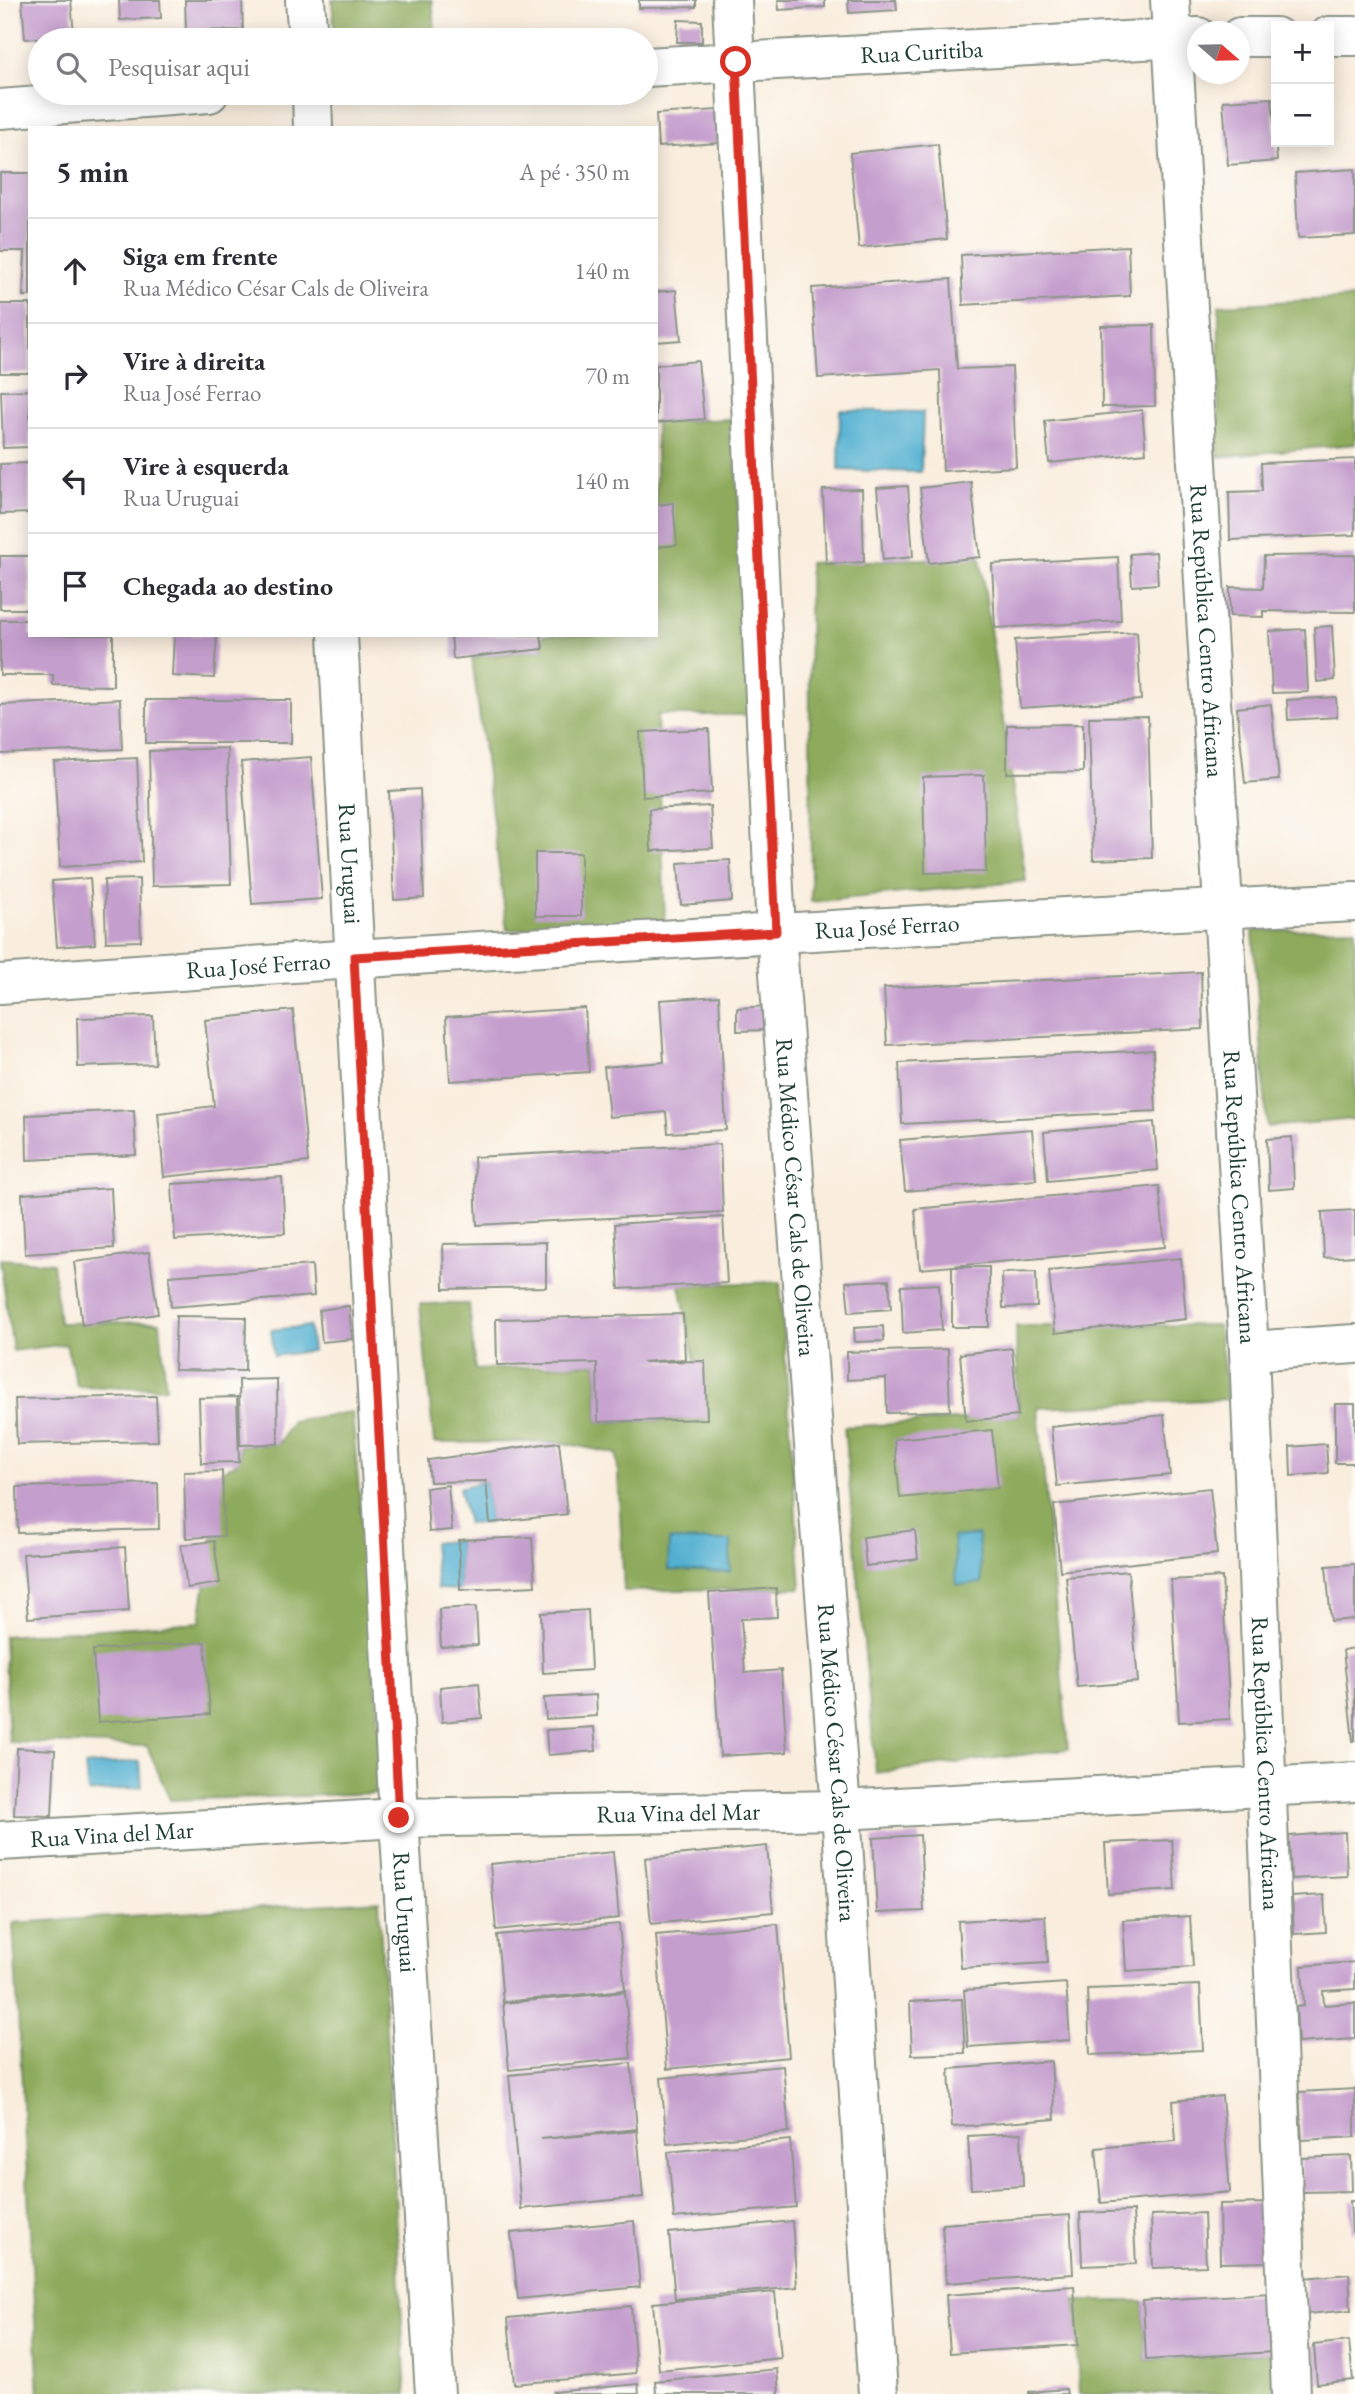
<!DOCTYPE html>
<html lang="pt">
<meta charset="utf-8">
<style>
:root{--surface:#fff;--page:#f7f7f7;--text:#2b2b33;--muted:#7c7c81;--line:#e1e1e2}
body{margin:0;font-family:"EB Garamond",serif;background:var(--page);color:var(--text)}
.controls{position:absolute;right:21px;top:21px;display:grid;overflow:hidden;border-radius:0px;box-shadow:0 4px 18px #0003}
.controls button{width:63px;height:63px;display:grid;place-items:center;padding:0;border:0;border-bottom:2px solid var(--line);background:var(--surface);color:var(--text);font:35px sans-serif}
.compass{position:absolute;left:1187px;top:21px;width:63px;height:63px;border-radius:50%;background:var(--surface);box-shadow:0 4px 18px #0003;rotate:110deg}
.stop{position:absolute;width:21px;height:21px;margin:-16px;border:5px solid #d93025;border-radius:50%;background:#fff}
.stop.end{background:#d93025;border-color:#fff;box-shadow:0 2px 7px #0008}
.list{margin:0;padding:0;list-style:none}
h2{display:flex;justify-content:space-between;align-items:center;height:91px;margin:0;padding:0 28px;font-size:30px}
h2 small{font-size:23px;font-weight:400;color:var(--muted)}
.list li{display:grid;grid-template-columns:46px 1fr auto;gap:21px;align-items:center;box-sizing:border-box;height:105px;padding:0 28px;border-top:2px solid var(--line)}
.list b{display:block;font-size:26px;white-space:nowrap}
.list p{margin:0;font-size:23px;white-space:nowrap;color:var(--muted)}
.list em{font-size:23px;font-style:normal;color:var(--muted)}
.icon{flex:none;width:38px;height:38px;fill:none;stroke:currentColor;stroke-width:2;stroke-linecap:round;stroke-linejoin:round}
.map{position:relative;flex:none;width:1355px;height:2394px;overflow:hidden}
.search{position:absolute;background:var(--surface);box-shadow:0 4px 18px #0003;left:28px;top:28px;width:630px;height:77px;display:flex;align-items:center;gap:18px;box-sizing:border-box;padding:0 24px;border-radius:38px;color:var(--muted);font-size:26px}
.panel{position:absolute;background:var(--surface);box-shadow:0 4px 18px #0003;left:28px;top:126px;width:630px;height:511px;border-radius:0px}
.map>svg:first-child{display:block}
</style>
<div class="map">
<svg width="1355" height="2394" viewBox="0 0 1355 2394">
<rect width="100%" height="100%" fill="#fdfcf7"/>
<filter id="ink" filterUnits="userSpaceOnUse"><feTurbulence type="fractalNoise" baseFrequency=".0143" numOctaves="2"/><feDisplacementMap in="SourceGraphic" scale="14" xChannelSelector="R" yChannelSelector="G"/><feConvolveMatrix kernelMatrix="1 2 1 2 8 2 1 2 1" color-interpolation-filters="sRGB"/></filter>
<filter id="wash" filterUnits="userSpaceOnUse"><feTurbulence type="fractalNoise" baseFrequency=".00686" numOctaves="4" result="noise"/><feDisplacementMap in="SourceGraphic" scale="28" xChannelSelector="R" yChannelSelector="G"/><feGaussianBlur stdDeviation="1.57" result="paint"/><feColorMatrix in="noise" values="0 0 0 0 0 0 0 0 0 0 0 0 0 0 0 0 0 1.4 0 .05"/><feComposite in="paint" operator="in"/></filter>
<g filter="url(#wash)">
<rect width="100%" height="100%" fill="#f9eddd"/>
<!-- forest -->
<path fill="#8eaa5c" stroke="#567448" stroke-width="2" d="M332 0H432L436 40H335Z
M1355 298V444L1218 457 1219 305Z
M733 419 754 715H657L665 919 507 930 472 658 543 649V635H656V422Z
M980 557 1026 881 811 902 809 563Z
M1355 928V1119L1267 1127 1253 931Z
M0 1259 53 1263 59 1323 160 1322 166 1388 77 1386 66 1344 13 1351Z
M780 1282 801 1588 624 1591 617 1454 559 1442 434 1443 420 1304H469L475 1370 597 1363 598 1422 706 1419 680 1285Z
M1218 1325 1228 1399 1038 1408 1068 1749 876 1773 844 1427 1018 1416 1016 1326Z
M352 1412 385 1793 170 1800 147 1746 9 1742 4 1636 200 1622 222 1471 238 1462 240 1445 278 1444 292 1421Z
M379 1901 406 2394H39L13 1923Z
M1075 2301H1143L1146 2360 1273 2352 1274 2394H1079Z"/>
<!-- water -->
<path fill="#53b0d1" stroke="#397682" stroke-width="2" d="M840 410 923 412 921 472 839 470Z
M309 1326 312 1351 274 1356 271 1330Z
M486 1481 490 1523 468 1524 459 1488Z
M978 1535 982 1583 957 1585 953 1537Z
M459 1540 460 1590 437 1589 433 1543Z
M669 1540 731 1541 730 1572 668 1570Z
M140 1761 142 1787 88 1793 85 1766Z"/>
<g id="blocks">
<!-- building -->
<path fill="#c49ecd" d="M22 0H71L74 35 25 39Z
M119 0H160L161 18 120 20Z
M185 0H242L243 30 186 31Z
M639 0H696V7L639 8Z
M778 0H825V7L779 10Z
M848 0H896L897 10 849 13Z
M678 20 702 21V42H677Z
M1272 98 1277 161 1228 165 1223 101Z
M717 110 719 143 658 147 656 114Z
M938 144 947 239 859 248 850 153Z
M1355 169V235L1298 238 1295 173Z
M0 173H30V296H23L25 251H0Z
M1128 246 1130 296 963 305 961 255Z
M951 279 957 369 1012 367 1016 467 943 471 940 370 818 378 812 288Z
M676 290 681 340 656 342V292Z
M0 304H30V373H0Z
M1154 325 1155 406 1102 407 1101 326Z
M698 361 704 419 656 423V365Z
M30 390V447L3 448 1 391Z
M1142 410 1146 453 1049 463 1045 421Z
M1355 459V535L1230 540 1229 492 1262 491 1261 463Z
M30 463V513L0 514V464Z
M971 482 980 557 929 563 920 488Z
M908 486 913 557 883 560 877 488Z
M862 489 864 562 826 564 823 490Z
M673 503 677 545 656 547V505Z
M1156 552 1158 584 1132 586 1130 554Z
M1355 555V612L1263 611V617L1230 616V587L1263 588 1264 556Z
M0 556H30V609H0Z
M1118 557 1121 621 995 628 992 564Z
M0 620H30V635H113V686L53 685V675H0Z
M1332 626 1335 680 1317 682 1314 627Z
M1305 629 1308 692 1272 693 1269 631Z
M1137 632 1141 700 1020 708 1015 640Z
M174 635H217L214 678 172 676Z
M451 635H541L543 649 453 659Z
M1336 697 1337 717 1288 720 1287 700Z
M120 699 122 749 0 754V705Z
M146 700H291V743H146Z
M1271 704 1279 780 1245 783 1237 708Z
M1148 716 1152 858 1093 860 1089 717Z
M1083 724V772L1007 773V725Z
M709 729 712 793 643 797 640 732Z
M227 748 231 884 152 886 149 751Z
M311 757 322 899 252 904 241 762Z
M137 758 142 862 60 867 54 762Z
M984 775 986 872 925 873 923 777Z
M420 789 424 898 394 900 389 791Z
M710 806 713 848 651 851 649 809Z
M535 853H581V916H535Z
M730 860 732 901 681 905 678 863Z
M90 878 95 944 57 947 52 881Z
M139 879 141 941 106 942 104 880Z
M1201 972 1203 1029 887 1045 884 988Z
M719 996 726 1130 668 1133 666 1112 609 1117 604 1067 664 1062 660 1000Z
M769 1006 770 1030 737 1031V1008Z
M585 1008 589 1072 450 1081 446 1017Z
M293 1010 308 1162 164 1177 158 1113 214 1106 205 1020Z
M153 1016 155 1064 78 1067 77 1018Z
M1153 1050 1156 1111 902 1124 899 1063Z
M134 1110 136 1155 27 1160 26 1115Z
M1154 1122 1158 1170 1048 1181 1044 1132Z
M1032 1129 1036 1180 905 1191 900 1140Z
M1292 1137 1294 1188 1269 1190 1267 1139Z
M720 1144 723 1212 477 1225 474 1157Z
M282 1177 285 1233 175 1240 172 1184Z
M1159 1186 1165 1247 920 1269 915 1209Z
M111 1188 114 1248 25 1254 22 1194Z
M1355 1210V1256L1324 1258 1322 1212Z
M723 1217 727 1283 619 1289 615 1224Z
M546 1242V1287L444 1289 443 1244Z
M149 1252 158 1314 82 1325 74 1262Z
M1181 1258 1186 1319 1055 1333 1049 1271Z
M312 1265 314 1296 171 1307 169 1276Z
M952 1267H989V1327H952Z
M1036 1272 1037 1307 1003 1308 1002 1273Z
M889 1280 891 1309 849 1312 846 1282Z
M939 1284 942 1330 903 1333 901 1286Z
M349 1306 352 1339 322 1342 319 1310Z
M683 1314 685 1359 642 1362 705 1361 707 1419 598 1422 597 1363 497 1365 496 1319Z
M176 1316 246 1317 245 1371 174 1370Z
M883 1326 884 1341 855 1342 854 1328Z
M1012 1348 1018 1416 966 1421 960 1354Z
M948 1349 950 1411 887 1413 886 1378 847 1380V1352Z
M277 1379 278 1444 240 1445 239 1380Z
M156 1396 158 1441 17 1444 15 1399Z
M237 1397 239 1462 201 1463 199 1398Z
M1335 1404H1355V1463H1335Z
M1164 1415 1170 1475 1057 1486 1051 1427Z
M992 1430 998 1488 900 1498 894 1439Z
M559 1442 567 1514 490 1523 486 1481 430 1482 428 1460Z
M1326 1444 1328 1473 1291 1476 1290 1447Z
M222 1471 224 1536 186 1538 184 1472Z
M158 1483 159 1529 18 1533 17 1487Z
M448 1485 452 1530 429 1532 426 1488Z
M1210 1488 1217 1554 1060 1571 1054 1505Z
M915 1530 918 1559 866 1566 863 1537Z
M532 1537 535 1586 460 1590 459 1540Z
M214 1541 220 1583 187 1588 181 1545Z
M125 1547 129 1611 28 1618 23 1554Z
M1355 1564V1619L1331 1621 1326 1566Z
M1128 1571 1138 1682 1077 1687 1066 1577Z
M1222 1577 1230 1719 1179 1722 1171 1580Z
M776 1588 777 1617 741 1619 745 1673 781 1670 787 1752 720 1756 709 1593Z
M476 1607 478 1645 441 1647 439 1609Z
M588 1610 591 1670 543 1673 541 1613Z
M205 1642 210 1714 98 1722 93 1650Z
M1355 1648V1740L1353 1741 1343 1650Z
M479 1683 482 1718 442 1722 440 1687Z
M596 1695 597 1716 546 1719 544 1698Z
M594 1727 596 1751 548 1755 546 1730Z
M17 1748 55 1750 52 1816 14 1815Z
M1345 1832 1347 1876 1291 1879 1289 1836Z
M920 1835 924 1911 877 1913 873 1838Z
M1172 1840 1175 1890 1108 1894 1105 1843Z
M767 1846 773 1912 651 1924 645 1858Z
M613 1852 619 1918 496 1930 490 1864Z
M1324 1895 1326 1932 1294 1934 1292 1897Z
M1045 1916 1048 1963 961 1968 958 1921Z
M1190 1916 1193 1967 1126 1971 1123 1920Z
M619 1924 625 1990 503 2002 497 1935Z
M778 1924 789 2057 667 2069 656 1935Z
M1355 1962V1989L1323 1991 1324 2005 1355 2003V2039L1298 2043 1296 2007 1304 2006 1302 1966Z
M1066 1983 1070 2040 968 2047 964 1990Z
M1200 1985 1203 2050 1090 2055 1087 1989Z
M625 1992 631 2058 509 2070 503 2003Z
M962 1999 965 2053 912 2055 910 2002Z
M1051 2061 1055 2119 952 2127 949 2069Z
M631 2063 637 2129 541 2139 637 2131 643 2197 521 2209 509 2075Z
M783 2066 789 2132 667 2144 661 2078Z
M1355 2089V2137L1302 2140 1299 2092Z
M1222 2096 1230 2192 1101 2203 1096 2148 1176 2141 1173 2101Z
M1021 2133 1023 2186 971 2189 968 2136Z
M790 2140 796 2207 674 2218 668 2152Z
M1351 2156 1352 2191 1301 2192V2158Z
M1350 2201H1355V2231L1352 2232Z
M1271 2203 1272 2262 1220 2263 1219 2204Z
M1133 2211 1136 2264 1082 2266 1080 2213Z
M1204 2213 1206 2266 1153 2268 1151 2215Z
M1070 2215 1073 2274 946 2283 942 2224Z
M634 2221 640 2287 518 2299 511 2233Z
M792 2221 797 2287 675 2299 669 2233Z
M1349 2274 1351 2310 1307 2314 1304 2278Z
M1074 2286 1078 2345 950 2353 946 2295Z
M775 2292 781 2358 659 2370 653 2303Z
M1270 2293 1273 2352 1146 2360 1143 2301Z
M631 2306 636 2373 514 2384 508 2318Z
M1349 2341 1353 2380 1317 2384 1314 2345Z
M777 2369 779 2394H656L655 2381Z
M638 2384 639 2394H553V2392Z
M1066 2389 1067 2394H1029V2392Z"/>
</g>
</g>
<g filter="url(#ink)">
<use href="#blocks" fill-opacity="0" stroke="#8c9588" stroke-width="2"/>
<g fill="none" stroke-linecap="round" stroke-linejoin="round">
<!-- street casing -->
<g stroke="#8c9588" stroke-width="42">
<g id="street">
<path d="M305 0 308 40"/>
<path id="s1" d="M732 0 776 932 841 1810 878 2394"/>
<path id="s2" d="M1170 0 1249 1351 1291 2394"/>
<path d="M1329 36H1355"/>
<path d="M1240 37H1276"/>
<path id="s3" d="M646 67 1198 37"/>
<path d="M312 93 313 128"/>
<path d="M0 109 209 93"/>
<path id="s4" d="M338 635 399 1818 435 2394"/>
<path id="s5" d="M0 984C451 950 903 925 1355 902"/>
<path d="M1249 1351 1355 1344"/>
<path id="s6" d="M0 1841 399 1818 841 1810 1355 1782"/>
</g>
</g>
<!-- street -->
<use href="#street" stroke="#fff" stroke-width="38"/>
</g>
</g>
<g fill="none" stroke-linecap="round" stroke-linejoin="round" filter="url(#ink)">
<!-- route -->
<path stroke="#d93025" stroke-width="9" d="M399 1818 354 957 776 932 736 62"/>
</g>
<g text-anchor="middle" stroke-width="5" stroke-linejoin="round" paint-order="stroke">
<!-- street labels -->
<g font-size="24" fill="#1f3d34" stroke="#fdfcf7">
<text dy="8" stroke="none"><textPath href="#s3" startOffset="276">Rua Curitiba</textPath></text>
<text dy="8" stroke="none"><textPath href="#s2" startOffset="632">Rua República Centro Africana</textPath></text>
<text dy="8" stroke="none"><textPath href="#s4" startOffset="229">Rua Uruguai</textPath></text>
<text dy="8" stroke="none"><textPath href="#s5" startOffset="889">Rua José Ferrao</textPath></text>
<text dy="8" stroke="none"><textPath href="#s5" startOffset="259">Rua José Ferrao</textPath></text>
<text dy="8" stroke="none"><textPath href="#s2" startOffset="1199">Rua República Centro Africana</textPath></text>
<text dy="8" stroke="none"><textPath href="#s1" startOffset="1199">Rua Médico César Cals de Oliveira</textPath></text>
<text dy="8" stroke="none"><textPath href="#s1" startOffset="1766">Rua Médico César Cals de Oliveira</textPath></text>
<text dy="8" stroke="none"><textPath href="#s2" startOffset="1766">Rua República Centro Africana</textPath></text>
<text dy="8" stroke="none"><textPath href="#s6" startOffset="679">Rua Vina del Mar</textPath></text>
<text dy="8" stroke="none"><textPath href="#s6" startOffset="112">Rua Vina del Mar</textPath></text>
<text dy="8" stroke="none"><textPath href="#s4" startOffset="1279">Rua Uruguai</textPath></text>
</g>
</g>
</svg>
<div class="controls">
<button>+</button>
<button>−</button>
</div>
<svg class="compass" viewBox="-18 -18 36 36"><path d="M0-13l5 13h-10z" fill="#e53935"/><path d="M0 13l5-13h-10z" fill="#7c7c81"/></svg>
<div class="stop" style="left:736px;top:62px"></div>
<div class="stop end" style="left:399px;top:1818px"></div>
<div class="search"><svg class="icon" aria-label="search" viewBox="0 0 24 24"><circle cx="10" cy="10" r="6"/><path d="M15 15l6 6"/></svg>Pesquisar aqui</div>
<section class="panel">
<h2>5 min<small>A pé · 350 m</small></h2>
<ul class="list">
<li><svg class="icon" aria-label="ahead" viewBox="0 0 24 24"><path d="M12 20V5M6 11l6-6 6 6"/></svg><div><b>Siga em frente</b><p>Rua Médico César Cals de Oliveira</p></div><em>140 m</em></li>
<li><svg class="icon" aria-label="right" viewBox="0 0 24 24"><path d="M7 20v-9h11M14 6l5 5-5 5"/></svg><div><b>Vire à direita</b><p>Rua José Ferrao</p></div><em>70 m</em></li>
<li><svg class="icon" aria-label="left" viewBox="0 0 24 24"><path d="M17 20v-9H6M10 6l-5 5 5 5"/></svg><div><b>Vire à esquerda</b><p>Rua Uruguai</p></div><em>140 m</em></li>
<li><svg class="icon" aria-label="arrive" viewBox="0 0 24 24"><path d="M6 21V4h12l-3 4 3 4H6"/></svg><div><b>Chegada ao destino</b></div></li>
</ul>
</section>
</div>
